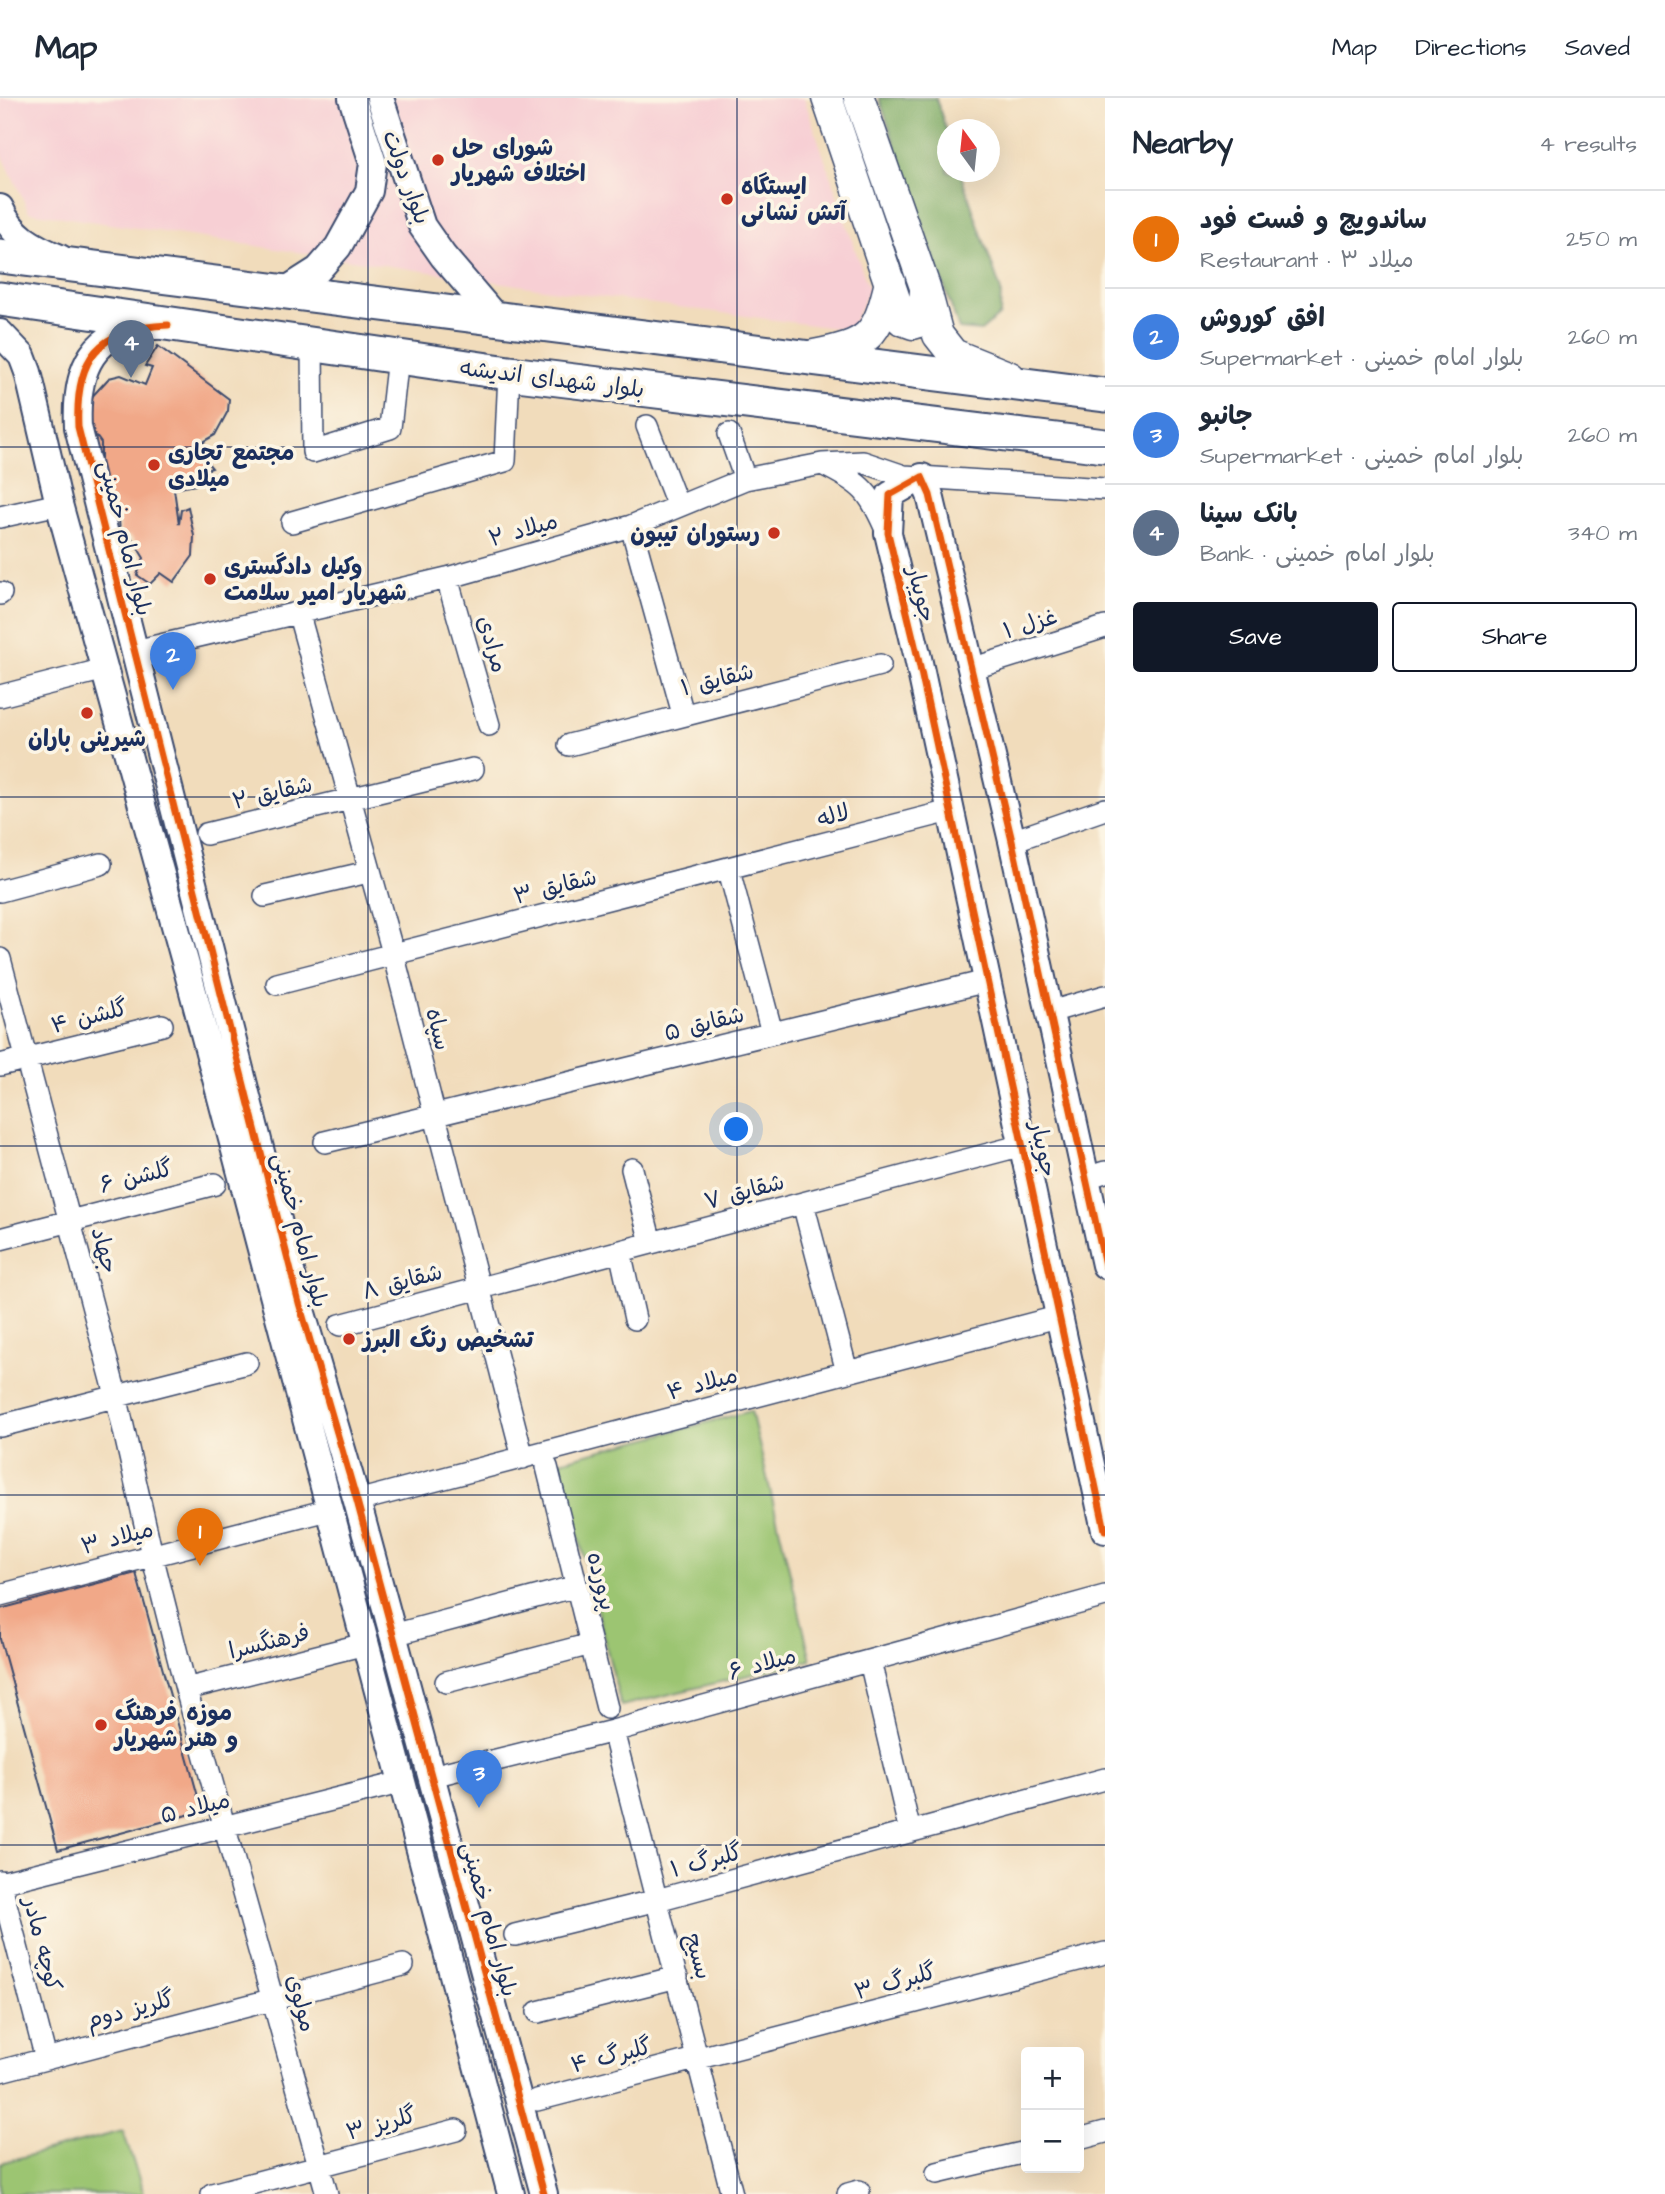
<!DOCTYPE html>
<meta charset="utf-8">
<style>
:root{--surface:#fff;--page:#f6f6f7;--text:#1f2937;--muted:#747a83;--line:#e0e1e3;--accent:#111827}
body{margin:0;font-family:"Architects Daughter","Playpen Sans Arabic",sans-serif;background:var(--page);color:var(--text)}
.controls{position:absolute;right:21px;bottom:21px;display:grid;overflow:hidden;border-radius:7px;box-shadow:0 7px 28px #0002}
.controls button{width:63px;height:63px;display:grid;place-items:center;padding:0;border:0;border-bottom:2px solid var(--line);background:var(--surface);color:var(--text);font:35px sans-serif}
.compass{position:absolute;left:937px;top:21px;width:63px;height:63px;border-radius:50%;background:var(--surface);box-shadow:0 7px 28px #0002;rotate:345deg}
.you{position:absolute;left:737px;top:1032px;width:24px;height:24px;margin:-18px;border:5px solid #fff;border-radius:50%;background:#1a73e8;box-shadow:0 0 0 10px #1a73e833}
.badge{display:grid;place-items:center;width:46px;height:46px;border-radius:50%;background:var(--accent);color:#fff;font-size:23px;font-weight:700}
.pin{position:absolute;translate:-50% -58px;filter:drop-shadow(0 2px 4px #0008)}
.pin::after{content:'';position:absolute;top:37px;width:24px;height:21px;background:inherit;clip-path:polygon(0 0,100% 0,50% 100%)}
.list{margin:0;padding:0;list-style:none}
h2{display:flex;justify-content:space-between;align-items:center;height:91px;margin:0;padding:0 28px;font-size:30px}
h2 small{font-size:23px;font-weight:400;color:var(--muted)}
.list li{display:grid;grid-template-columns:46px 1fr auto;gap:21px;align-items:center;box-sizing:border-box;height:98px;padding:0 28px;border-top:2px solid var(--line)}
.list b{display:block;font-size:26px;white-space:nowrap}
.list p{margin:0;font-size:23px;white-space:nowrap;color:var(--muted)}
.list em{font-size:23px;font-style:normal;color:var(--muted)}
.actions{display:flex;gap:14px;padding:21px 28px}
.actions a{flex:1;padding:16px 0;border:2px solid var(--accent);border-radius:7px;text-align:center;font-size:24px;color:var(--accent)}
.actions .main{background:var(--accent);color:#fff}
.map{position:relative;flex:none;width:1105px;height:2096px;overflow:hidden}
header{display:flex;align-items:center;gap:42px;box-sizing:border-box;height:98px;padding:0 35px;background:var(--surface);border-bottom:2px solid var(--line)}
header strong{font-size:33px}
nav{display:flex;gap:38px;margin-inline-start:auto;font-size:24px}
main{display:flex}
aside{flex:1;background:var(--surface)}
.map>svg:first-child{display:block}
</style>
<header>
<strong>Map</strong>
<nav><a>Map</a><a>Directions</a><a>Saved</a></nav>
</header>
<main>
<div class="map">
<svg width="1105" height="2096" viewBox="0 0 1105 2096">
<rect width="100%" height="100%" fill="#fcf5e5"/>
<filter id="ink" filterUnits="userSpaceOnUse"><feTurbulence type="fractalNoise" baseFrequency=".0143" numOctaves="2"/><feDisplacementMap in="SourceGraphic" scale="14" xChannelSelector="R" yChannelSelector="G"/><feConvolveMatrix kernelMatrix="1 2 1 2 8 2 1 2 1" color-interpolation-filters="sRGB"/></filter>
<filter id="wash" filterUnits="userSpaceOnUse"><feTurbulence type="fractalNoise" baseFrequency=".00686" numOctaves="4" result="noise"/><feDisplacementMap in="SourceGraphic" scale="28" xChannelSelector="R" yChannelSelector="G"/><feGaussianBlur stdDeviation="1.57" result="paint"/><feColorMatrix in="noise" values="0 0 0 0 0 0 0 0 0 0 0 0 0 0 0 0 0 1.4 0 .05"/><feComposite in="paint" operator="in"/></filter>
<g filter="url(#wash)">
<rect width="100%" height="100%" fill="#f1dcbb"/>
<!-- built -->
<path fill="#f7cfd4" d="M0 0H804L869 192 850 232 557 193 29 114 0 52Z"/>
<!-- green -->
<path fill="#9cc572" stroke="#5c7a68" stroke-width="2" d="M751 1313 811 1562 621 1608 560 1363Z
M123 2033 144 2096H0V2065Z"/>
<!-- forest -->
<path fill="#7daa64" stroke="#4c6c61" stroke-width="2" d="M879 0H936L947 35 948 74H960L1001 193 1000 217 981 233 959 231Z"/>
<g id="blocks">
<!-- building -->
<path fill="#f1a888" d="M158 248 229 301 228 313 215 337 203 344 214 358 207 364 212 370 196 375V387L174 391 179 426 181 412 188 409 194 438 193 458 174 484 161 475 150 486 137 477 144 460 131 439 120 435 119 421 101 389V345L89 328V302L109 280 121 277 145 287 152 270 145 268Z
M136 1475 202 1713 58 1752 0 1541V1511Z"/>
</g>
</g>
<g filter="url(#ink)">
<use href="#blocks" fill-opacity="0" stroke="#3b496c" stroke-width="2"/>
<g fill="none" stroke-linecap="round" stroke-linejoin="round">
<!-- minor casing -->
<g stroke="#3b496c" stroke-width="24">
<path id="minor" d="M312 247 313 354 390 330 398 259
M647 328 677 406
M729 336 745 381
M824 367C863 386 870 394 887 434
M0 419 59 406
M292 424 505 363 509 275
M631 428 683 616
M447 480 489 627
M0 496 1 495
M299 517 393 855 523 1360
M135 553 447 480 631 428 745 381 822 366 863 364 904 378 1105 391
M971 571 1105 529
M0 598 105 571
M569 647 880 567
M206 736 473 671
M1012 743 1105 711
M729 772 772 935
M0 793 101 766
M265 798 368 774
M0 861 116 1297 152 1457 186 1591 327 2096
M277 886 950 713
M1050 914 1105 898
M0 967 162 927
M325 1044 987 883
M632 1071 651 1145
M1086 1080 1105 1074
M803 1105 847 1274
M0 1141 215 1086
M620 1153 635 1221
M340 1227 1023 1047
M0 1328 247 1265
M547 1369 607 1610
M357 1403 1061 1218
M0 1497 328 1412
M393 1537 577 1488
M870 1563 910 1734
M446 1584 591 1546
M186 1591 365 1546
M613 1633 732 2096
M432 1678 613 1633 1105 1498
M0 1783 46 1961
M0 1785 403 1684
M515 1837 657 1802 1105 1681
M538 1914 677 1879
M0 1973 403 1867
M537 2002 1105 1855
M1079 2041 1105 2034
M937 2075 1026 2054
M212 2096 456 2032
M848 2096 859 2093"/>
</g>
<!-- tertiary casing -->
<g stroke="#3b496c" stroke-width="30">
<path id="tertiary" d="M380 0 422 128 443 158 495 219
M0 110C12 138 33 149 60 160
M285 193 318 172 338 149 369 93 373 65 352 0
M156 228C92 230 75 272 78 329L299 1205 357 1403 544 2096
M0 235 22 258 28 274 59 406 187 871 511 2096
M1105 1167 1012 743 930 397 922 379 890 397 888 435 918 560 1105 1432"/>
</g>
<!-- secondary casing -->
<g stroke="#3b496c" stroke-width="33">
<path id="secondary" d="M827 0 902 222 913 226 923 223 925 193
M859 0 925 189 938 237 953 256 1010 279
M814 257C870 246 877 239 890 184"/>
</g>
<!-- primary casing -->
<g stroke="#3b496c" stroke-width="37">
<path id="primary" d="M0 158 1105 297
M0 201 509 275 1105 348"/>
</g>
<!-- minor -->
<use href="#minor" stroke="#fff" stroke-width="21"/>
<!-- tertiary -->
<use href="#tertiary" stroke="#fff" stroke-width="26"/>
<!-- secondary -->
<use href="#secondary" stroke="#fff" stroke-width="30"/>
<!-- primary -->
<use href="#primary" stroke="#fff" stroke-width="33"/>
<!-- cycleway casing -->
<g stroke="#fcf5e5" stroke-width="11">
<path id="cycleway" d="M168 227C97 230 75 261 78 329L299 1205 357 1403 544 2096
M1105 1167 1012 743 930 397 922 379 890 397 888 435 918 560 1105 1432"/>
</g>
<!-- cycleway -->
<use href="#cycleway" stroke="#e8590c" stroke-width="7"/>
</g>
</g>
<!-- grid -->
<path fill="none" stroke="#1b2f5e" stroke-width="2" stroke-opacity="0.55" d="M368 0V2096M737 0V2096M0 349H1105M0 699H1105M0 1048H1105M0 1397H1105M0 1747H1105"/>
<!-- markers -->
<g fill="#c8321e" stroke="#fcf5e5" stroke-width="2.5">
<circle cx="438" cy="62" r="7"/>
<circle cx="727" cy="101" r="7"/>
<circle cx="154" cy="367" r="7"/>
<circle cx="774" cy="435" r="7"/>
<circle cx="210" cy="481" r="7"/>
<circle cx="87" cy="615" r="7"/>
<circle cx="349" cy="1241" r="7"/>
<circle cx="101" cy="1627" r="7"/>
</g>
<g text-anchor="middle" stroke-width="7" stroke-linejoin="round" paint-order="stroke">
<!-- poi labels -->
<g font-size="23" font-weight="bold" fill="#1b2f5e" stroke="#fcf5e5" text-anchor="start">
<text x="452" y="57">شورای حل<tspan x="452" dy="26">اختلاف شهریار</tspan></text>
<text x="741" y="96">ایستگاه<tspan x="741" dy="26">آتش نشانی</tspan></text>
<text x="168" y="362">مجتمع تجاری<tspan x="168" dy="26">میلادی</tspan></text>
<text x="760" y="443" text-anchor="end">رستوران تیبون</text>
<text x="224" y="476">وکیل دادگستری<tspan x="224" dy="26">شهریار امیر سلامت</tspan></text>
<text x="87" y="648" text-anchor="middle">شیرینی باران</text>
<text x="363" y="1249">تشخیص رنگ البرز</text>
<text x="115" y="1622">موزه فرهنگ<tspan x="115" dy="26">و هنر شهریار</tspan></text>
</g>
<!-- street labels -->
<g font-size="23" fill="#1b2f5e" stroke="#fcf5e5">
<text transform="translate(407 79) rotate(70)" y="8">بلوار دولت</text>
<text transform="translate(552 280) rotate(7)" y="8">بلوار شهدای اندیشه</text>
<text transform="translate(523 431) rotate(-16)" y="8">میلاد ۲</text>
<text transform="translate(126 440) rotate(76)" y="8">بلوار امام خمینی</text>
<text transform="translate(922 496) rotate(76)" y="8">جویبار</text>
<text transform="translate(1030 525) rotate(-17)" y="8">غزل ۱</text>
<text transform="translate(493 546) rotate(74)" y="8">مرادی</text>
<text transform="translate(717 581) rotate(-14)" y="8">شقایق ۱</text>
<text transform="translate(272 694) rotate(-13)" y="8">شقایق ۲</text>
<text transform="translate(833 717) rotate(-15)" y="8">لاله</text>
<text transform="translate(555 788) rotate(-14)" y="8">شقایق ۳</text>
<text transform="translate(89 918) rotate(-14)" y="8">گلشن ۴</text>
<text transform="translate(704 925) rotate(-14)" y="8">شقایق ۵</text>
<text transform="translate(439 931) rotate(76)" y="8">سپاه</text>
<text transform="translate(1044 1051) rotate(78)" y="8">جویبار</text>
<text transform="translate(136 1078) rotate(-14)" y="8">گلشن ۶</text>
<text transform="translate(744 1093) rotate(-15)" y="8">شقایق ۷</text>
<text transform="translate(301 1132) rotate(75)" y="8">بلوار امام خمینی</text>
<text transform="translate(105 1152) rotate(75)" y="8">جهاد</text>
<text transform="translate(402 1183) rotate(-15)" y="8">شقایق ۸</text>
<text transform="translate(702 1285) rotate(-15)" y="8">میلاد ۴</text>
<text transform="translate(117 1439) rotate(-15)" y="8">میلاد ۳</text>
<text transform="translate(602 1483) rotate(76)" y="8">پرورده</text>
<text transform="translate(269 1543) rotate(-14)" y="8">فرهنگسرا</text>
<text transform="translate(762 1565) rotate(-15)" y="8">میلاد ۶</text>
<text transform="translate(195 1709) rotate(-14)" y="8">میلاد ۵</text>
<text transform="translate(706 1762) rotate(-15)" y="8">گلبرگ ۱</text>
<text transform="translate(490 1821) rotate(75)" y="8">بلوار امام خمینی</text>
<text transform="translate(43 1846) rotate(76)" y="8">کوچه مادر</text>
<text transform="translate(699 1858) rotate(75)" y="8">بسیج</text>
<text transform="translate(895 1883) rotate(-15)" y="8">گلبرگ ۳</text>
<text transform="translate(302 1905) rotate(75)" y="8">مولوی</text>
<text transform="translate(130 1911) rotate(-15)" y="8">گلریز دوم</text>
<text transform="translate(611 1957) rotate(-14)" y="8">گلبرگ ۴</text>
<text transform="translate(381 2025) rotate(-15)" y="8">گلریز ۳</text>
</g>
</g>
</svg>
<div class="controls">
<button>+</button>
<button>−</button>
</div>
<svg class="compass" viewBox="-18 -18 36 36"><path d="M0-13l5 13h-10z" fill="#e53935"/><path d="M0 13l5-13h-10z" fill="#747a83"/></svg>
<div class="you"></div>
<div class="pin badge" style="left:200px;top:1468px;background:#e8710a">1</div>
<div class="pin badge" style="left:173px;top:592px;background:#3f7fe0">2</div>
<div class="pin badge" style="left:479px;top:1710px;background:#3f7fe0">3</div>
<div class="pin badge" style="left:131px;top:280px;background:#5c6f8a">4</div>
</div>
<aside>
<h2>Nearby<small>4 results</small></h2>
<ul class="list">
<li><span class="badge" style="background:#e8710a">1</span><div><b>ساندویچ و فست فود</b><p>Restaurant · میلاد ۳</p></div><em>250 m</em></li>
<li><span class="badge" style="background:#3f7fe0">2</span><div><b>افق کوروش</b><p>Supermarket · بلوار امام خمینی</p></div><em>260 m</em></li>
<li><span class="badge" style="background:#3f7fe0">3</span><div><b>جانبو</b><p>Supermarket · بلوار امام خمینی</p></div><em>260 m</em></li>
<li><span class="badge" style="background:#5c6f8a">4</span><div><b>بانک سینا</b><p>Bank · بلوار امام خمینی</p></div><em>340 m</em></li>
</ul>
<div class="actions"><a class="main">Save</a><a>Share</a></div>
</aside>
</main>
